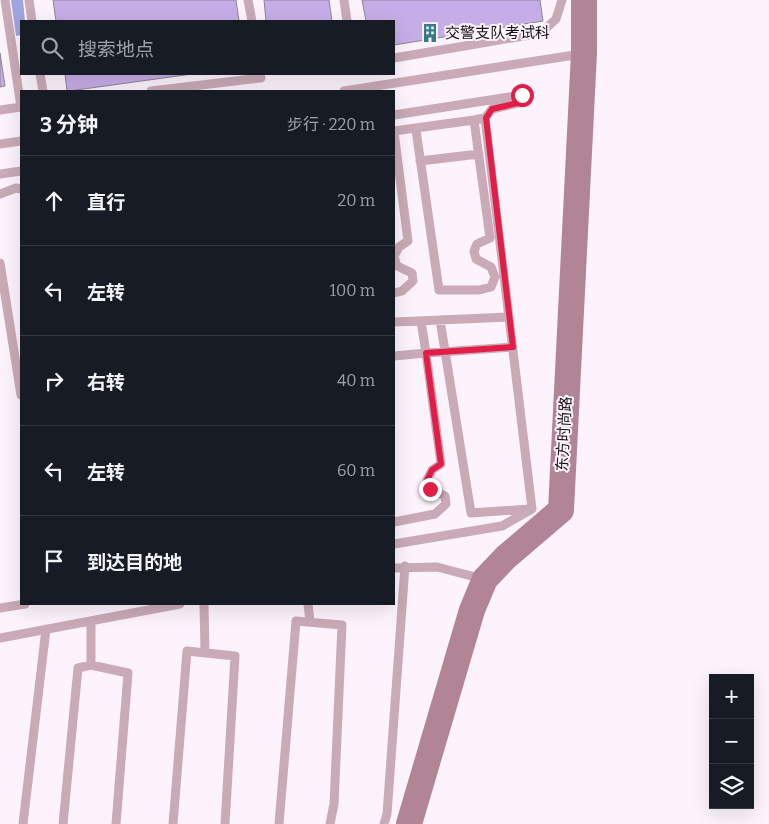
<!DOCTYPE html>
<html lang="zh">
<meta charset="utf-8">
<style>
:root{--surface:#171b24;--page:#242831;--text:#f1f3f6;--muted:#9ea1a6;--line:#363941}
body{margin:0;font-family:Bitter,"Noto Sans SC",serif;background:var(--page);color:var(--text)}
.controls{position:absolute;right:15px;bottom:15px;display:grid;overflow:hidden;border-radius:0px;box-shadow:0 5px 20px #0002}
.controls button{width:45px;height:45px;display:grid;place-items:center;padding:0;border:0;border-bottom:1px solid var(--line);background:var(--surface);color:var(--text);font:25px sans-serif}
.stop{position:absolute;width:15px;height:15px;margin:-11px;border:4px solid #e11d48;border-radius:50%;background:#fff}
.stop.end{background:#e11d48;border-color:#fff;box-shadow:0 1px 5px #0008}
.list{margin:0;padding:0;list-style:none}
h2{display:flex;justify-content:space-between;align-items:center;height:65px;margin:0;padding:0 20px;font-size:21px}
h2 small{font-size:16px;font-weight:400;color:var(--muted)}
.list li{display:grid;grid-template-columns:32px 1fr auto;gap:15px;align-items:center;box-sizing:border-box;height:90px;padding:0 20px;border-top:1px solid var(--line)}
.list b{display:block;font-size:19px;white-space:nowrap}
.list em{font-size:16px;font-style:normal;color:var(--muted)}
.icon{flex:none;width:28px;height:28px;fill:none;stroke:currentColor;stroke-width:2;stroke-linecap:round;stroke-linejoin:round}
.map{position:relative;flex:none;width:769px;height:824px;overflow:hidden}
.search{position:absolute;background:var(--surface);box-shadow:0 5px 20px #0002;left:20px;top:20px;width:375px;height:55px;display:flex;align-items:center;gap:12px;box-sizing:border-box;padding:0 18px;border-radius:0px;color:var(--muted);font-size:19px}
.panel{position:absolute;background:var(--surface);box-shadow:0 5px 20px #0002;left:20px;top:90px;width:375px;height:515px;border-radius:0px}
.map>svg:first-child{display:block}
</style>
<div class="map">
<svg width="769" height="824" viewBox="0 0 769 824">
<rect width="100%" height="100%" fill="#fdf3fc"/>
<!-- water -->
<path fill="#a0a4df" d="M11 0H23L25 21H21V35L16 36Z"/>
<!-- building -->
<path fill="#c7ade7" stroke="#8c8596" d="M53 0H236L239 21H56Z
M264 0H329L332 21H266Z
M362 0H540L543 21 394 45V21H366Z
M0 53 5 86 0 87Z
M65 74H192L69 91H67Z"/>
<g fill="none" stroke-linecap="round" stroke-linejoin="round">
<!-- service -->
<path stroke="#c9aab6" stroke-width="9" d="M5 0 21 107
M29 0 32 21
M248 0 252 21
M344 0 347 21
M394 58 541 33 556 19 562 0
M40 74 43 91
M151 91 261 78 260 74
M344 91 581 54
M0 110 21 107
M394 115 522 95V102L492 109 485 118
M394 131 474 120 490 238 477 244 474 251 476 259 491 267 495 277 491 287 479 290H439L416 130
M394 132 408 241 399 247 394 256
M0 144 21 141
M420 161 479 154
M0 174 21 171
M0 194 16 188 21 189
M394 257 397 266 412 273 413 281 402 291 394 293
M0 263 21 395
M440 320 471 513 530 509
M421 321 426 353 513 347
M394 322 509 317
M394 356 426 353 441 464 432 470 427 480 430 489 445 496 446 504 435 514 394 522
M394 544 502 526 532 509 485 118 474 120
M394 568 437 567 483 579
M204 604 205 653
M308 604 310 622
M0 608 25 604
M91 621V665
M0 638 180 604
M23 824 46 629
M63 824 78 668 91 665 128 673 116 824
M173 824 187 651 235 656 225 824
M279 824 296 621 342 625 334 804 330 824
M384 824 387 814 405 566"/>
<!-- secondary -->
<path stroke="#b18596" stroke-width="26" d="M409 824 472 610 485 579 506 557 561 510 584 53V0"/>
</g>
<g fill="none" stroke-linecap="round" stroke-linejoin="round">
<!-- route -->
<path stroke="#e11d48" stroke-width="6" d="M430 489 427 480 432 470 441 464 426 353 513 347 486 118 492 109 522 102V95"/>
</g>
<!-- icons -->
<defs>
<g id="building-bare" transform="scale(1.5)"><path d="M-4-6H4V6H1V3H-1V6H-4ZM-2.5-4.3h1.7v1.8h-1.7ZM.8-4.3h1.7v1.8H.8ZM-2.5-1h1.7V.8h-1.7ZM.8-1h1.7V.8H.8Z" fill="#347c85" stroke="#fdf3fc" stroke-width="2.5" paint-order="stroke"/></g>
</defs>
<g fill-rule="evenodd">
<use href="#building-bare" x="430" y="33"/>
</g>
<g text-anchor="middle" stroke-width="4" stroke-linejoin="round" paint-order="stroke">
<!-- poi labels -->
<g font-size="15" fill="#161116" stroke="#fdf3fc" text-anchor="start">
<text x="445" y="38">交警支队考试科</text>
</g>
<!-- street labels -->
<g font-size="15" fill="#161116" stroke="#fdf3fc">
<text transform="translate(564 434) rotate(-87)" y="5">东方时尚路</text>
</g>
</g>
</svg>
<div class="controls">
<button>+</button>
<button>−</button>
<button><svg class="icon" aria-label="layers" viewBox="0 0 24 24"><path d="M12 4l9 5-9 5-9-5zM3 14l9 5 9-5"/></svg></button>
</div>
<div class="stop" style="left:522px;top:95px"></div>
<div class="stop end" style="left:430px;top:489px"></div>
<div class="search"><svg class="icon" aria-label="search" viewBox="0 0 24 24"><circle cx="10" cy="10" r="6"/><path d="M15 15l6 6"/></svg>搜索地点</div>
<section class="panel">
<h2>3 分钟<small>步行 · 220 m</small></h2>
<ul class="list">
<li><svg class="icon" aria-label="ahead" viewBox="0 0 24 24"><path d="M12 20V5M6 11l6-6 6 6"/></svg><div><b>直行</b></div><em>20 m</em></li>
<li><svg class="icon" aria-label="left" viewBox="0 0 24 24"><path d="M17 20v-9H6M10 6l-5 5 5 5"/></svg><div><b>左转</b></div><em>100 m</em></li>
<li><svg class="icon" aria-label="right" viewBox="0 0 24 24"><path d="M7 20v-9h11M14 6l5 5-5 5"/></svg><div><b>右转</b></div><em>40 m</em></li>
<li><svg class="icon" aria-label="left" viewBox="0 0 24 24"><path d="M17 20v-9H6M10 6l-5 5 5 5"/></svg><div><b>左转</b></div><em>60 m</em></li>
<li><svg class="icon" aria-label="arrive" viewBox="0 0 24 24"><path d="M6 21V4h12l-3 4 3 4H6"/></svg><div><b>到达目的地</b></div></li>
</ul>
</section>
</div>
